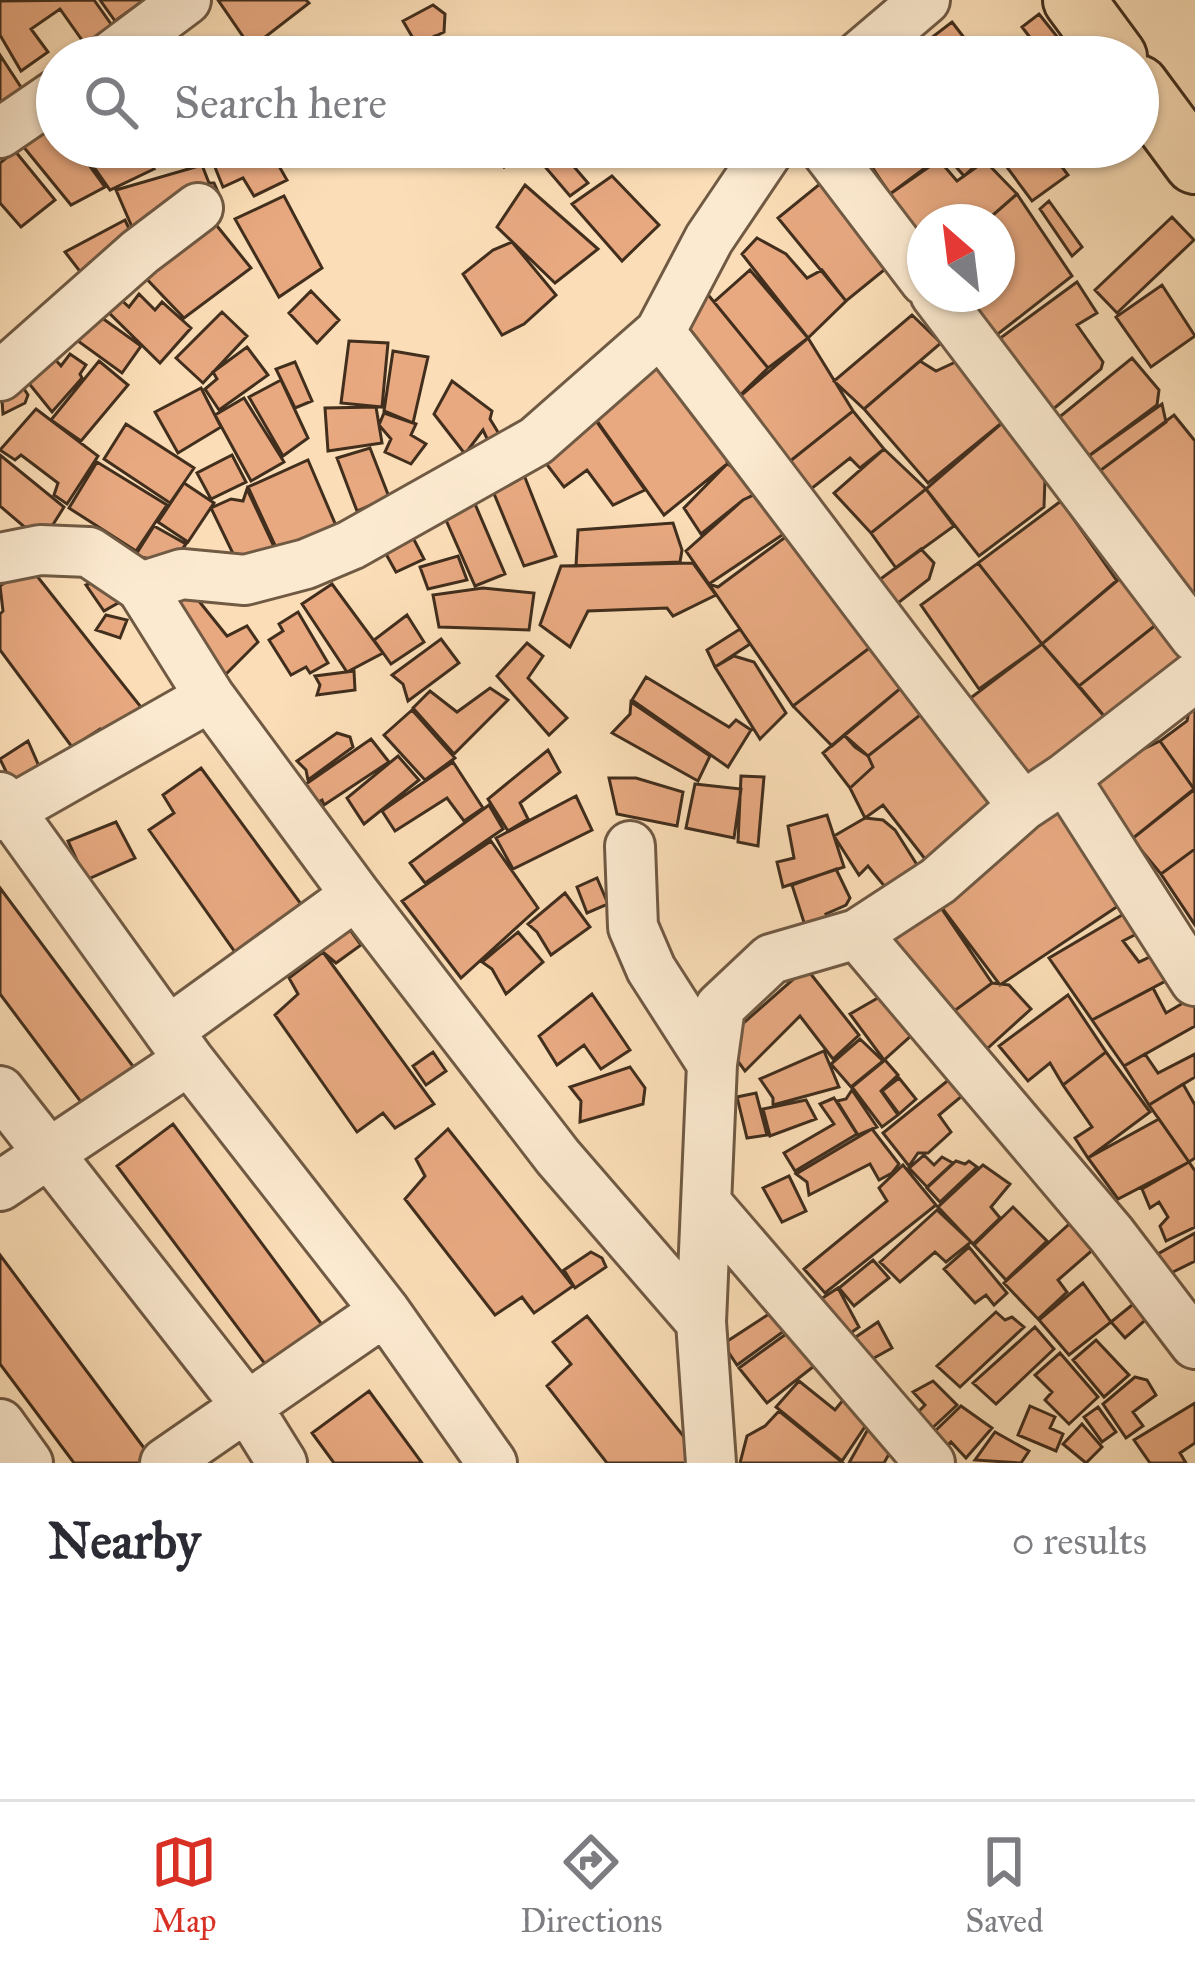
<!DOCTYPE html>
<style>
:root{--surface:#fff;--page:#f2f2f3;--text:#2b2b33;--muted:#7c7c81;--line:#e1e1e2;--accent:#d93025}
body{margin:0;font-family:"IM FELL Great Primer",serif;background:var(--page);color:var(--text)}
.compass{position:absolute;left:907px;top:204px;width:108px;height:108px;border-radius:50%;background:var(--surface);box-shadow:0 3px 9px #0004;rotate:332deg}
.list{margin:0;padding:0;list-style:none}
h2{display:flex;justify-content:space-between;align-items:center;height:156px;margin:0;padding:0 48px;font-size:51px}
h2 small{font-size:39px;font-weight:400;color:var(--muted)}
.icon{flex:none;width:66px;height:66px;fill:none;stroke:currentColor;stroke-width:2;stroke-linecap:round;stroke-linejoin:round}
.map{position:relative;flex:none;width:1195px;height:1463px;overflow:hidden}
.search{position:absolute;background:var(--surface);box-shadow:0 3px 9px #0004;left:36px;right:36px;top:36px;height:132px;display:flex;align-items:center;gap:30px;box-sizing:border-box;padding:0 42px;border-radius:66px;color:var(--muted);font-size:45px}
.sheet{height:336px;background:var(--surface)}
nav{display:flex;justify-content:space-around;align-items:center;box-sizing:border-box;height:168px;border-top:3px solid var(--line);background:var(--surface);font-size:33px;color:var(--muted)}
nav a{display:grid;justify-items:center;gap:6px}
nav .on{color:var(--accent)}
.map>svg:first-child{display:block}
</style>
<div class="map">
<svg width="1195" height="1463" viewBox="0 0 1195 1463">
<rect width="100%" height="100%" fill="#fbdeb7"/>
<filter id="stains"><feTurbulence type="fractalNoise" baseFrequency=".00167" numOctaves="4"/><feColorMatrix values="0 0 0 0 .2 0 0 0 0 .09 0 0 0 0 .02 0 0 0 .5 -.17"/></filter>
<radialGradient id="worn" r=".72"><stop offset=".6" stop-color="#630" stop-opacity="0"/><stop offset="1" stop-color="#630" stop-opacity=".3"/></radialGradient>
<!-- building -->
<path fill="#e8a981" stroke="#412e1d" stroke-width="3" d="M94 0 123 41 94 57 60 9 31 29 48 52 21 71 0 35V1Z
M100 0H144L115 21Z
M218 0H306L309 3 251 48Z
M433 5 445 14 444 32 417 45 403 21Z
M1039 14 1059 39 1042 53 1022 27Z
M952 22 979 57H925L918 48Z
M435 36 445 52 479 41 485 57H384L381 52 394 41 417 45Z
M0 55 30 101 0 120Z
M49 123 57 129V147H76L105 187 71 205 22 145Z
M80 147H138L154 169 110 190Z
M142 147H186L158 166Z
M225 147H268L287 180 254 196 243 178 223 187 210 155Z
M486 147H523L504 167Z
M545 147H557L588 183 570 196 535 155Z
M863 147H930L933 162 890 194 860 149Z
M939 147H982L987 155 964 176Z
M992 147H1047L1068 175 1032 201Z
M15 151 55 200 21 227 0 203V163Z
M939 160 957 181 985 161 1017 194 985 222H925V244L890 194Z
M202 165 209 183H214L221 199 216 202 221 215 142 250 116 190Z
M612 176 659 225 622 261 572 204Z
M821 183 889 266 846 301 778 218Z
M525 185 598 249 555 283 497 227Z
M1017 194 1072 276 994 337 961 294H997V222H985Z
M284 196 322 268 279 297 235 219Z
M1049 201 1082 247 1072 256 1040 209Z
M1172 217 1194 240 1117 313 1095 290Z
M125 220 140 252 85 278 65 252Z
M213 221 251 268 184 318 139 271Z
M757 238 786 254 807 278 822 270 846 301 808 338 742 254Z
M512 242 556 295 524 324 502 335 463 274 493 250Z
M750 270 808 338 768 368 714 302Z
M1077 282 1097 313 1077 325 1103 362 1101 369 1051 411 999 339Z
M1162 285 1195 336 1151 367 1116 317Z
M107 287 129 307 139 294 155 310 162 302 191 328 160 363 94 298Z
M311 291 339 320 317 343 289 313Z
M705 291 768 368 731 404 670 326Z
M91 310 141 346 122 373 60 328Z
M222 312 247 336 203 383 176 358Z
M912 315 941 343 864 409 834 381Z
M25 326 61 366 70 354 86 365 80 374 82 378 52 412 2 350Z
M808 338 853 411 784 466 731 404Z
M349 341 388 343 382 407 341 403Z
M247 347 268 375 219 410 205 389 217 379 213 372Z
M393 351 428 357 413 423 384 411Z
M653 356 727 438V464L664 515 590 411Z
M1132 358 1159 390 1157 405 1086 458 1057 419Z
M962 359 1009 417 928 483 864 409 920 361 936 371Z
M99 361 128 385 81 441 51 420Z
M295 362 312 401 295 408 276 369Z
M9 366 28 395 25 403 3 414 0 372Z
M281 380 308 438 283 456 249 397Z
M452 381 492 411 490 419 504 442 491 447 483 430 465 454 434 414Z
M201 388 221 427 178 453 155 412Z
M244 398 284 462 251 481 215 415Z
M1162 404 1166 422 1093 476 1086 458Z
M376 407 382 443 328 451 325 408Z
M36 409 98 456 67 504 54 495 58 483 21 455 15 460 0 450Z
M589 411 645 490 613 505 587 470 564 487 538 453Z
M853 411 884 449 860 468 850 458 806 493 784 466Z
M384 413 416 424 411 435 426 444 411 464 385 452 391 439 379 425Z
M1174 415 1195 441V604L1093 476Z
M1009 417 1045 478 1044 507 979 556 926 489Z
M126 424 194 468 170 503 104 459Z
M370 448 389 497 357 511 337 458Z
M884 449 926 489 871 533 834 493Z
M0 455 64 507 42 542 0 506Z
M232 455 246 482 211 499 197 473Z
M308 460 337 528 279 554 248 487Z
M97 462 167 505 136 551 69 508Z
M727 464 755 479 762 491 743 500 701 534 684 508Z
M522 470 556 556 524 566 490 484Z
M184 483 214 503 188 542 158 522Z
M247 489 277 553 240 568 211 508 231 499 243 501Z
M926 489 954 526 896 568 871 533Z
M762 491 788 531 709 584 686 551 743 500Z
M472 497 505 574 475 586 442 511Z
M1061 501 1117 581 1042 644 978 563Z
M673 523 682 550 680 562 576 566 578 530Z
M154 526 186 544 172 563 135 556Z
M409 530 424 559 396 572 381 545Z
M795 530 876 643 793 706 709 584 718 587Z
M921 549 934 563 929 579 885 613 867 589Z
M458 556 467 580 428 589 420 567Z
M693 563 716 595 673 616 667 608 588 611 570 647 540 625 561 566Z
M978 563 1042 644 979 689 921 605Z
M29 566 152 721 113 751 100 729 72 747 0 650V614L3 611 0 586Z
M1122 576 1162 620 1079 686 1042 644Z
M99 580 125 599 104 611 86 585Z
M332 584 383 653 347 672 302 604Z
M483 588 534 593 529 630 439 627 433 595Z
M190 590 227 636 247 626 258 642 223 677 161 605Z
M298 612 328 663 310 673 306 667 291 675 269 640 283 631 279 624Z
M106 615 127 620 120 638 96 630Z
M407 615 424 642 391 664 374 640Z
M1162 620 1192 665 1115 729 1079 686Z
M740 629 750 644 715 667 707 650Z
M441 639 459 663 408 701 403 684 392 675Z
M527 643 543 656 528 678 567 718 549 735 497 676Z
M876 643 908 682 832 746 793 706Z
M1042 644 1115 729 1029 784 960 706Z
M734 656 754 662 786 713 760 739 715 667Z
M354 671 355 690 317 695 320 685 315 676Z
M646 677 729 727 736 720 751 730 728 767 632 700Z
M908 682 929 708 868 756 855 747 844 735Z
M490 688 508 700 454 754 413 708 430 691 457 712Z
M631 702 710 756 698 781 612 733 630 714Z
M1195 703 1194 789 1160 741 1187 721 1190 707Z
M929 708 1007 799 929 864 883 805 865 818 850 788 873 767 868 756Z
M412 710 455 758 425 780 384 735Z
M337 733 350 737 353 747 308 780 306 770 297 761Z
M844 735 868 756 873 767 850 788 823 753Z
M371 739 389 762 324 805 322 800 318 802 306 784Z
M28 741 45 780 16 792 0 759Z
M1160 741 1194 789 1132 839 1090 791 1123 759Z
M548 750 560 772 520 803 528 819 508 831 488 799Z
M398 756 419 780 364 824 347 798Z
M453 762 483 808 464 821 447 798 395 831 382 811Z
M201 768 312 919 273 949 260 933 235 952 149 830 174 813 163 795Z
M741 776 764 777 758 846 738 842Z
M609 778H636L683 792 677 826 617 814Z
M695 784 741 789 734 838 686 828Z
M1195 789V849L1161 874 1132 839Z
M576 796 592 830 513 869 496 838Z
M1066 796 1124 902 1000 985 933 896Z
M489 805 503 829 425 883 410 863Z
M827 815 844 867 783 887 777 862 794 858 788 826Z
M865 818 883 820 895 830 921 871 890 893 868 866 859 875 834 836Z
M116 822 135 858 86 880 68 841Z
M491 841 538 908 461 978 402 901Z
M1195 849V925L1161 874Z
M836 869 850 898 846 905 826 914 832 926 808 935 792 885Z
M597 878 608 904 587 913 577 887Z
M0 888 135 1069 84 1106 0 994Z
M565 893 590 927 551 955 537 932 528 924Z
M933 896 992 983 942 1020 870 939Z
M1134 908 1148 928 1123 941 1139 962 1162 951 1175 976 1092 1020 1049 958Z
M343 920 361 945 336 963 312 943Z
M518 932 543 962 506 994 492 969 482 962Z
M323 952 434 1104 395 1128 383 1113 357 1132 275 1015 298 994 289 978Z
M806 968 859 1035 833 1059 800 1016 745 1071 723 1041Z
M992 983 1009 985 1031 1009 978 1057 942 1020Z
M1153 988 1166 1013 1195 996V1026L1124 1066 1092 1020Z
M592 994 630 1050 601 1069 584 1045 557 1065 539 1036Z
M883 995 923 1025 884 1060 850 1014Z
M1068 995 1106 1052 1063 1085 1050 1063 1028 1081 999 1046Z
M860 1039 883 1061 851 1087 831 1064Z
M824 1051 839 1087 773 1105V1098L760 1079Z
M433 1052 446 1071 426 1085 413 1066Z
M1106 1052 1150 1112 1088 1158 1075 1138 1092 1127 1063 1085Z
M1145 1054 1158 1073 1195 1054V1077L1149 1105 1124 1066Z
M885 1060 898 1075 881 1091 898 1115 882 1127 852 1087Z
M630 1067 645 1088 643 1104 580 1122 581 1101 570 1087Z
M899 1078 916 1099 899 1114 882 1091Z
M951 1078 968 1091 939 1115 951 1132 928 1153H918L909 1166 883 1133Z
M1183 1084 1195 1105V1158L1189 1162 1149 1105Z
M852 1090 877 1127 858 1135 837 1101 846 1099Z
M756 1093 767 1135 747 1138 737 1097Z
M834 1098 857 1134 795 1171 784 1153 834 1124 820 1104Z
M806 1100 816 1119 770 1136 763 1109Z
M1159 1119 1189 1162 1118 1199 1088 1158Z
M173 1124 326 1330 271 1372 117 1166Z
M448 1129 573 1286 534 1313 522 1297 495 1315 405 1199 425 1176 416 1159Z
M872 1129 899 1164 892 1173 879 1180 870 1164 809 1195 807 1182 796 1174Z
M924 1155 934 1165 942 1157 953 1163 927 1187 909 1168Z
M956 1161 965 1164 969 1161 977 1167 940 1202 927 1188Z
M1189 1162 1195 1171V1227L1166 1241 1160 1226 1168 1217 1159 1202 1150 1208 1142 1189Z
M903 1165 936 1205 825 1293 804 1269 887 1201 879 1188Z
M983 1165 1010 1184 991 1207 1000 1218 973 1244 938 1207Z
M789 1176 806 1211 782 1222 763 1188Z
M1013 1207 1047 1241 1006 1280 974 1245Z
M937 1210 971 1242 946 1262 935 1252 900 1282 880 1262Z
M1077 1217 1103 1241 1058 1280 1067 1292 1038 1319 1004 1283Z
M1195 1233V1261L1171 1273 1156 1255Z
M969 1247 1007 1293 994 1305 986 1295 975 1303 944 1269Z
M591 1252 602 1258 606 1267 575 1288 564 1270Z
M0 1255 150 1456 140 1463H74L0 1364Z
M873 1260 889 1278 854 1306 839 1288Z
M1083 1283 1111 1322 1069 1355 1039 1320Z
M838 1288 859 1327 845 1337 821 1299Z
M1147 1293 1158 1309 1125 1338 1111 1322Z
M996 1312 1005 1320 1012 1317 1024 1327 960 1387 937 1366Z
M769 1314 784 1331 737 1365 723 1344Z
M587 1316 705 1463H607L547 1386 571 1364 553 1342Z
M878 1322 892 1348 865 1363 850 1341Z
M1035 1327 1054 1349 996 1404 973 1383Z
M793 1329 823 1359 767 1403 739 1368Z
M1096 1340 1129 1375 1104 1397 1073 1360Z
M1060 1353 1098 1397 1069 1424 1045 1400 1052 1392 1035 1375Z
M1135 1377 1147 1380 1156 1395 1133 1412 1143 1426 1126 1438 1103 1404Z
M799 1381 835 1410 848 1394 874 1413 842 1461 776 1407Z
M933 1381 957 1405 928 1432 912 1418 925 1405 913 1392Z
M369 1391 422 1463H334L312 1433Z
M1195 1403V1443L1180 1453 1186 1463H1150L1134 1440Z
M961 1406 992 1428 966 1458 951 1442 945 1448 932 1434Z
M1030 1406 1055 1417 1050 1428 1063 1434 1056 1451 1018 1435Z
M1098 1407 1116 1432 1102 1442 1084 1417Z
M779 1411 843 1463H740L747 1436 765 1426Z
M872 1422 898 1438 884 1463H849Z
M1082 1424 1102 1447 1086 1463 1063 1444Z
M995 1432 1029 1451 1021 1463 975 1460Z"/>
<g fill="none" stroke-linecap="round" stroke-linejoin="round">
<!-- minor casing -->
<g stroke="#705a44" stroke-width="54">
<path id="minor" d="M110 57 186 0
M858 57 925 0
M0 133 57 94
M823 147 925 281
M935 294 1195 637
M660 332C783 489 899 650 1023 806
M0 376 140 252 198 208
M0 558 40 550 89 552 141 587 210 697 356 895 558 1157 701 1322
M141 587 182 574 245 580 306 564 351 545 536 441 660 332 709 239 771 147
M1065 778 1195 981
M0 797 189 1060 385 1311 492 1463
M0 816 210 697
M630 846 633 927 651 969 712 1064
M857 934 1111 1234 1195 1344
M168 1031 356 895
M0 1091 246 1405 282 1463
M0 1186 189 1060
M708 1205 930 1463
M0 1424 28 1463
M165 1463 385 1311
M711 1463 701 1322 712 1064 720 1007 771 959 857 934 938 881 1023 806 1065 778 1195 677"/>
</g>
<!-- major casing -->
<g stroke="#412e1d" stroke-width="66">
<path id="major" d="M1074 0 1116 57
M1138 86 1195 163"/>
</g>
<!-- minor -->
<use href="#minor" stroke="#fcead0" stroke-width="48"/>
<!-- major -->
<use href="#major" stroke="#fbdeb7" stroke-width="60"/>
</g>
<rect width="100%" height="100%" filter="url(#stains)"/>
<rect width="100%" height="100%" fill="url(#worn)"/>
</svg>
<svg class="compass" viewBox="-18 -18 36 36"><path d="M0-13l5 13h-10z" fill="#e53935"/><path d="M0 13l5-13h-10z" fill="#7c7c81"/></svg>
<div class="search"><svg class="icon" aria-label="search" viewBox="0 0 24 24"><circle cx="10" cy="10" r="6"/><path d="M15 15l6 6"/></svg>Search here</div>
</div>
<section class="sheet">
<h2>Nearby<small>0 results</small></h2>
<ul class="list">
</ul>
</section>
<nav>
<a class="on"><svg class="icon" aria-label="map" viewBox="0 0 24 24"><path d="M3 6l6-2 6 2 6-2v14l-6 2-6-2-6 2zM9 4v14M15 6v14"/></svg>Map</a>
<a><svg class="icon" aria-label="directions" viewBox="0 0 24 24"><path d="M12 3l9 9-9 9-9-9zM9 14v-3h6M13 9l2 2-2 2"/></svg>Directions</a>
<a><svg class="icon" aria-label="saved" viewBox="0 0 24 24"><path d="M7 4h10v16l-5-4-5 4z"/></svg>Saved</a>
</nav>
